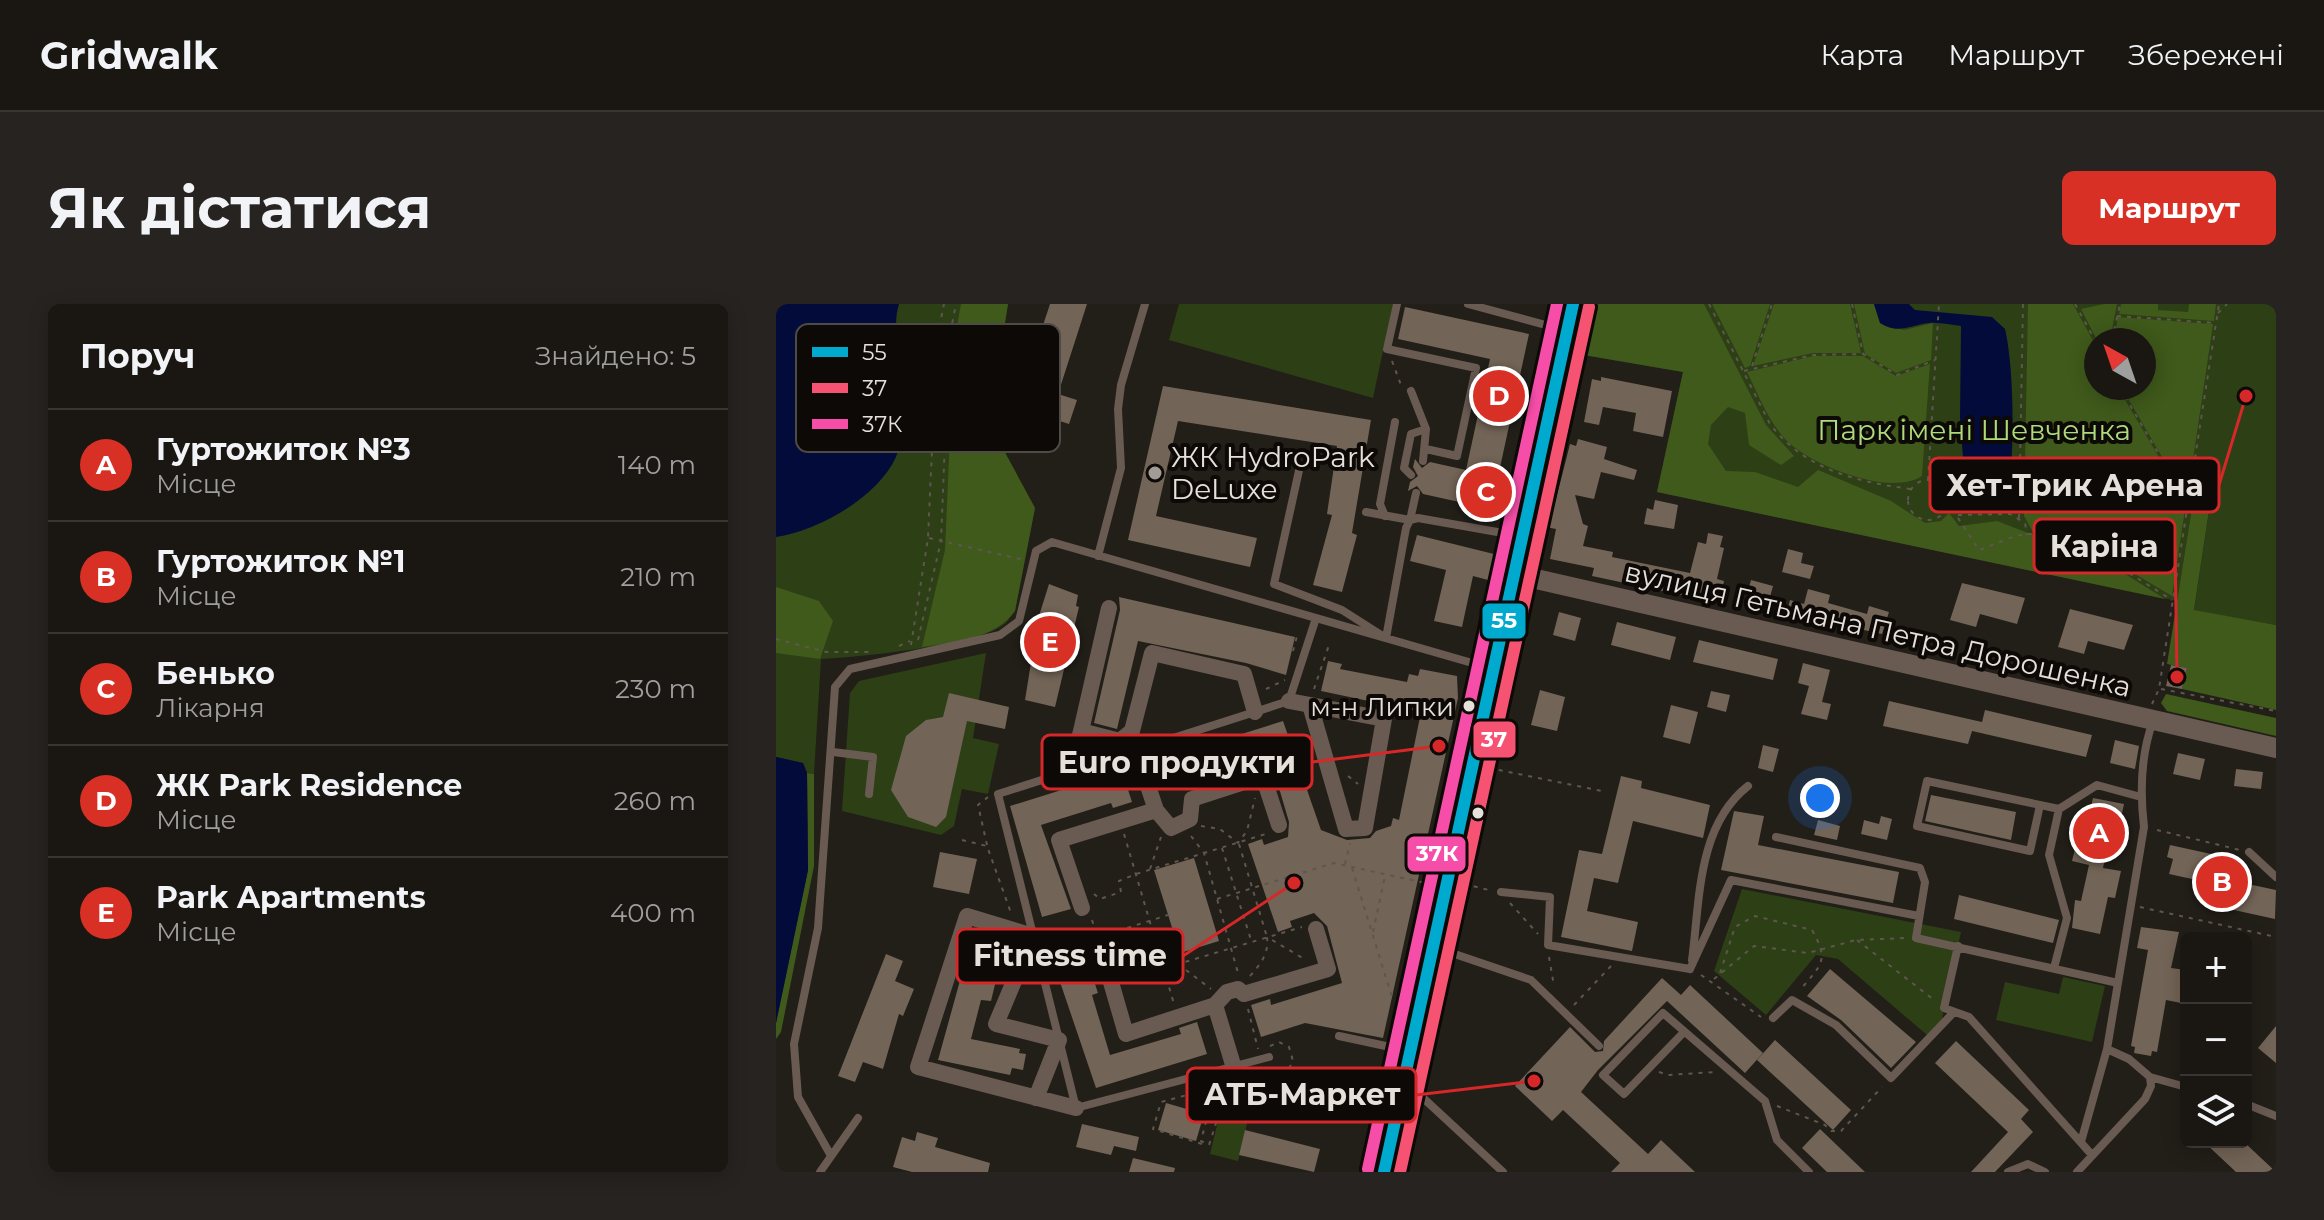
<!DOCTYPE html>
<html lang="uk">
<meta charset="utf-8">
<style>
:root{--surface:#1a1612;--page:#272320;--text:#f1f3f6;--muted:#9f9f9f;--line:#383532;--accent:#d93025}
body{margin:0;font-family:Montserrat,sans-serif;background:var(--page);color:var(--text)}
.controls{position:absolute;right:24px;bottom:24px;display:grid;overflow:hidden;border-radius:12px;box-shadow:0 4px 20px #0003}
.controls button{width:72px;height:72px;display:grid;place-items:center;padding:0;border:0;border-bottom:2px solid var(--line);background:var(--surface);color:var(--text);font:40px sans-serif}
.compass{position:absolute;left:1308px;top:24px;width:72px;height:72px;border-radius:50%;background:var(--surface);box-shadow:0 4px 20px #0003;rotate:320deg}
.you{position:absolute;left:1044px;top:494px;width:28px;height:28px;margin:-20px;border:6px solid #fff;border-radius:50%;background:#1a73e8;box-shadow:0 0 0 12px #1a73e833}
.badge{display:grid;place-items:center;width:52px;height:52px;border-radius:50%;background:var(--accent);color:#fff;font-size:26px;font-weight:700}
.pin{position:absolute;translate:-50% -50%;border:4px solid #fff;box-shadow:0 2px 8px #0006}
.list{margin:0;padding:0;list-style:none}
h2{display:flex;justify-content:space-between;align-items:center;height:104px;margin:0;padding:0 32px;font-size:34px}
h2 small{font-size:26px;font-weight:400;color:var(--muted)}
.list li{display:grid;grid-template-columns:52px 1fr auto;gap:24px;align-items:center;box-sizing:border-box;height:112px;padding:0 32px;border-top:2px solid var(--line)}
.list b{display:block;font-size:30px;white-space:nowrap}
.list p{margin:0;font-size:26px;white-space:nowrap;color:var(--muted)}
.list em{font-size:26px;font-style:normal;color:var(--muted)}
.icon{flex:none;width:44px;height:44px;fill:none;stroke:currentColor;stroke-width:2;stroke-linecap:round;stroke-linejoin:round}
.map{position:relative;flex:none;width:1500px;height:868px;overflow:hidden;border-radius:12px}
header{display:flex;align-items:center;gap:48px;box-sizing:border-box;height:112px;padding:0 40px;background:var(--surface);border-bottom:2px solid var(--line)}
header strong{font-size:38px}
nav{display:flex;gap:44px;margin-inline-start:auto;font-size:28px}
.intro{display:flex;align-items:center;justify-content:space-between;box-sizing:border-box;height:192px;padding:0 48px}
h1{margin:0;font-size:56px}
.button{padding:20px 36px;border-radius:12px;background:var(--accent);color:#fff;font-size:28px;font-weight:700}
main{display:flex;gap:48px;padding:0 48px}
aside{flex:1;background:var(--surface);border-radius:12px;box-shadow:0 4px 20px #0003}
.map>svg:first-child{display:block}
</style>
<header>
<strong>Gridwalk</strong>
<nav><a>Карта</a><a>Маршрут</a><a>Збережені</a></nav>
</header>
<div class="intro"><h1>Як дістатися</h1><a class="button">Маршрут</a></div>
<main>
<aside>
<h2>Поруч<small>Знайдено: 5</small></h2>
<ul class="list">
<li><span class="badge">A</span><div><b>Гуртожиток №3</b><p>Місце</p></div><em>140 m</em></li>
<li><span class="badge">B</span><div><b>Гуртожиток №1</b><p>Місце</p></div><em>210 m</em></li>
<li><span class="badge">C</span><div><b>Бенько</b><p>Лікарня</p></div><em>230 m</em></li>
<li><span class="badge">D</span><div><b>ЖК Park Residence</b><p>Місце</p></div><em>260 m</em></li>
<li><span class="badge">E</span><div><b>Park Apartments</b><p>Місце</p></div><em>400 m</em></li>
</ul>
</aside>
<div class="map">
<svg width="1500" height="868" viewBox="0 0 1500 868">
<rect width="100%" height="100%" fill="#221e18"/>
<!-- green -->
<path fill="#2d3f15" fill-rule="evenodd" d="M0 0H232L213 119 259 204 239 307C235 312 232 318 227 321 199 342 82 353 45 355L38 470 31 469 27 459 0 453Z
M403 0H617L597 94 393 36Z
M813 0H1500V321L1418 307 1437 180 1420 178 1401 297 881 188 907 68 802 50ZM1320 36H1368V84H1320Z
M210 349 197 434 223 440 212 490 186 485 178 522 165 531 66 507 74 389 83 377Z
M966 585 1185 628 1166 715 1151 731 1062 655 1040 651 990 711 938 667Z
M1287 673 1329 682 1316 738 1220 716 1229 678 1283 690Z
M446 801 474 807 462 857 434 850Z"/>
<!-- forest -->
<path fill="#3f5a1b" d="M185 0H232L213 119 259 204 239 307C218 336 179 337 146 343L169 246 178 38Z
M813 0H928L990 121 1018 152 1005 161 973 141 969 109 952 103 935 121 932 140 950 167 979 168 1022 183 1042 166 1115 197 1149 219 1165 217 1173 209 1183 222 1221 217 1335 261 1389 295 881 188 907 68 802 50Z
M936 0H994L974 62 969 64Z
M998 0H1074L1085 49H1037L977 62Z
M1078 0H1098L1104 19 1128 26 1157 19 1155 56 1120 69 1089 50Z
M1252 0H1297L1320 42V84H1342L1410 199 1396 292 1337 257 1298 239 1257 228 1248 212Z
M1328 0H1341L1334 36H1321L1305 5Z
M1345 0H1382V6L1412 8 1413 0H1440L1438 17 1343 10Z
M1342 13 1437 20 1411 196 1346 84H1368V36H1338Z
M1037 52H1087L1120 72 1154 60 1146 172C1114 193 1037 162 1011 137 993 119 982 90 971 68Z
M1420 178 1437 180 1418 306 1500 321V406L1406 385 1411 364 1391 360Z
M0 283 43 297 57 317 44 355 0 349Z
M1390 390 1500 414V432L1391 407 1385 399Z
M31 469 38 470V562L5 728 0 735V719L32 566Z"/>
<!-- water -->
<path fill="#030b3b" d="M0 0H123C115 26 126 46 128 73 129 97 129 131 120 153 102 193 42 227 0 233Z
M1098 0H1133L1139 6 1216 13 1229 25C1239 68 1239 160 1230 204L1191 207 1184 114 1185 22C1175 21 1163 18 1153 19 1133 21 1123 31 1104 19Z
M0 453 27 459 31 469 32 566 0 719Z"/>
<!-- building -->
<path fill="#726456" d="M274 0H311L282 90 301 96 293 120 240 103Z
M629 3 753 30 715 205 647 190 641 182 632 187 634 178 642 172 637 163 639 155 646 164 654 158 690 166 714 55 622 35Z
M825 73 896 87 887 133 857 127 860 109 827 103 823 121 808 118 816 75 825 77Z
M387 82 595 116 576 229 581 231 566 288 537 281 556 211 551 210 561 142 402 117 380 212 481 234 474 263 352 236Z
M802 135 831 143 828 155 861 166 858 176 825 168 818 195 799 191 807 220 812 222 807 242 837 248 836 253 914 269 922 238 930 240 932 229 947 232 944 243 948 244 941 275 948 277 943 299 816 272 818 264 774 255 780 225 765 222 770 197 779 199 794 140 800 142Z
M879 196 902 201 898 225 868 220 871 204 877 206Z
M641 231 718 250 712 276 697 272 686 323 658 317 670 266 634 257Z
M1012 245 1027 249 1025 259 1038 262 1034 275 1006 268Z
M975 276 997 282 990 308 968 302Z
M1186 279 1249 294 1241 320 1204 310 1200 323 1174 316Z
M273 280 302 291 300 302 303 303 279 403 249 396 262 315Z
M1032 285 1054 291 1052 299 1091 310 1093 302 1113 308 1106 330 1047 317 1045 323 1009 314 1014 296 1028 300Z
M343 293 519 333 510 371 470 359 362 337 341 425 318 419 344 306Z
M1294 305 1357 321 1348 346 1312 337 1308 350 1282 343Z
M783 308 805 314 799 337 777 331Z
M841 318 900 333 894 356 835 341Z
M923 336 1002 355 997 376 917 358Z
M552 357 566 360 564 365 631 378 633 370 642 372 644 365 681 372 682 394 607 734 529 719 485 733 475 701 494 695 495 701 566 679 551 622 538 609 514 617 516 623 502 628 472 540 486 535 488 541 512 533 513 518 493 450 422 472 424 478 406 484 396 452 507 417 545 526 571 536 594 534 600 527 615 522 617 514 623 516 645 408 545 387Z
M1027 359 1054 366 1046 398 1055 400 1051 416 1025 410 1033 382 1022 379Z
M1395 361 1411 364 1406 385 1390 382Z
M764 386 789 393 781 427 755 421Z
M935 387 954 391 950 408 931 403Z
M173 389 233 403 229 425 191 417 170 513 160 523 132 513 115 486 130 432 150 416 167 413Z
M1113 397 1206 418 1209 406 1316 431 1310 453 1196 427 1192 440 1107 422Z
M895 401 922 408 914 440 887 433Z
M1339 436 1363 442 1359 465 1334 459Z
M987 441 1003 445 997 468 982 464Z
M1402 449 1429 455 1424 476 1397 470Z
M1460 465 1487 468 1485 485 1458 482Z
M346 467 356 498 337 504 335 499 265 521 295 605 266 613 234 502Z
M845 472 866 477 865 484 934 501 927 534 857 517 842 579 818 574 811 607 862 618 856 647 785 633 803 546 826 550Z
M1155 491 1240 508 1235 536 1149 517Z
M1317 494 1348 500 1342 528 1335 527 1327 564 1345 567 1339 594 1332 593 1324 630 1296 624 1299 596 1305 597 1313 561 1296 557 1303 529 1309 530Z
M958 507 988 512 982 541 1123 568 1117 599 945 566Z
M1105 512 1116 515 1111 536 1085 530 1088 516 1103 520Z
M1042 516 1064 522 1061 536 1038 531Z
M1394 541 1458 555 1453 576 1500 586 1499 615 1435 601 1439 580 1393 570 1397 555 1391 553Z
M164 548 201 555 193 590 157 583Z
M418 554 443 637 404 649 378 566Z
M1183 591 1283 616 1277 639 1178 615Z
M1365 623 1403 628 1395 664 1410 666V700L1390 696 1381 748 1376 747 1375 752 1358 749 1359 743 1355 742 1372 646 1361 644Z
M198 626 230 635 215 697 205 696 195 735 244 745 243 749 250 750 247 766 236 764 234 771 162 756Z
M110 650 127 657 119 677 138 685 127 712 123 710 107 765 87 758 79 778 62 772Z
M314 665 322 689 316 691 334 751 405 730 403 724 421 718 431 750 320 784 283 675Z
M1054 665 1140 738 1115 764 1065 716 1031 692Z
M886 674 905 691 914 681 987 749 969 769 891 697 822 766 805 788 872 850 885 836 919 868H835L844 859 787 806 776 817 739 782 794 723 819 748 827 747 828 737Z
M1500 722V759L1482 744Z
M999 736 1075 806 1057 826 981 756Z
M1180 737 1253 806 1245 815 1257 828 1219 868H1195L1232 828 1159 759Z
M390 799 428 810 420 837 382 826Z
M306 820 363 833 360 847 338 842 335 851 300 843Z
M1044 825 1089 868H1051L1026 844Z
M469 826 544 845 538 868 463 851Z
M141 828 162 834 159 843 214 859 212 868H136L117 863 126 833 139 837Z
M1428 838H1468L1500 868H1460Z
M357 854 399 864 398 868H353Z"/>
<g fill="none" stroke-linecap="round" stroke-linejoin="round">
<!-- path -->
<path stroke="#5f564f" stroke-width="2" stroke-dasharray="4 6" stroke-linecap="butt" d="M933 0 994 120C1029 166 1081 178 1135 185
M1076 0 1087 50
M1299 0 1320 38
M1442 9 1451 0
M1341 12 1440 19
M1336 36 1344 0
M616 57 625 81
M976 62 996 0
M968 67 1037 51 1087 50 1121 71 1159 56
M1344 84 1412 200
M1152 176 1163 0
M1132 196a20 20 0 1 1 40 0a20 20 0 1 1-40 0Z
M1171 197 1203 246C1218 241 1241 229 1256 230 1297 230 1362 275 1396 296
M1182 211 1234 210 1249 219 1251 231
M1243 214 1247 0
M153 234 248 256
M0 335 50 348H97
M142 336 165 237 173 35 180 0
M135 341 152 234 161 34 168 0
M123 342 134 337
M517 347 521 332
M490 385 509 376
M538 385 553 341
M1385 385 1500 407
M1376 400 1383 385 1443 0
M713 464 826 487
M572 472 582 480
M425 522 444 525 462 539 471 527 479 494
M1381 526 1464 546
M348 530 398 700
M415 532 428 549 462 669
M186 536 211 542 235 609
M463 540 491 633
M211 541 202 501 212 493
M446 544 475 636
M569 560 574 539
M576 564 616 693 626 695
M374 565 385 533
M688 580 713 586
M318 590 324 595 345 588 343 577 360 570 493 529
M441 595 558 559 654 580
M734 599 762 630
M1364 603 1500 633
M316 616 326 648
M597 628 609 572
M1081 636 1158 696
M275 648 392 611
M773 653 778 682
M402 660 435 685
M944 669 959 623 979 612 1036 626C1054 657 1045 661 1024 686
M925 671 985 713
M474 672C485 660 493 649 491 633L530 656
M352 675 526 623
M938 675 978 642 1032 649 1080 636 1130 634
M798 701 835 662
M472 705 482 745
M494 742 503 738 513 743 517 757 511 768 544 775 538 800 533 803 493 793 503 764 511 768
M883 768 892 771 940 768
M440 778 425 837 433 841 453 779
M1001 802 1049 821 1055 827H1065L1106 783
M426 840 377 825 385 798 437 784"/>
<!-- service -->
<path stroke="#695a52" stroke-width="8" d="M621 0 611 45 700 64 681 152 650 145
M692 0 788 26
M635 87 650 125 647 157
M524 162 498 280 566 306 610 334 630 224 634 216 642 214 744 232
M635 171 628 164 635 130 650 125
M590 208 634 216 640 189
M609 212 604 200 619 118
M322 252 345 164 342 105 345 81 369 0
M57 448 97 453 93 490
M1264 501 1254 547 1141 522 1151 477 1283 505 1321 481 1365 493
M1000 533 1144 564 1149 578 1140 634 1342 679
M1473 548 1500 573
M725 588 774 593 772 641 914 665
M1182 642 1168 704 1193 713 1316 851
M658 643 755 676 823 742
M916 656C924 596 921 522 972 482
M1278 664 1291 614 1273 551 1283 505
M914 665 955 576 1143 612
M997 714 1016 696 1060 721 1115 774 1178 708
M908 728 848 790 827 771 887 709 989 797 1001 836 1033 868
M563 732 633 747
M493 753 300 804 222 490 513 397 540 314
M1374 773 1410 783
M632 780 727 868
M1470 800 1500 812
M1305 838 1331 745 1368 523C1364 489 1365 450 1377 417
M54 850 22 793 18 740 42 624 59 383 74 365 224 331 243 317 260 247 276 238 717 365
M44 868 82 814
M1232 868 1252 860 1269 868
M1301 868 1369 795 1375 782 1374 773 1353 755 1331 745"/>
<!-- minor -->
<path stroke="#695a52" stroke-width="16" d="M513 397 540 402 608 415 589 524 570 525 534 401
M305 427 333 304
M295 466 305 427 344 437 356 427 376 349 468 370 479 408
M380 506 395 524 414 515 416 495 487 472 503 521
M306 604 283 536 380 506 360 446
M330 661 350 730 439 701 458 764
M439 701 451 688 462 685 468 690 552 665 540 625
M260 794 283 736 220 720 257 632 191 612 142 763 300 804"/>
<!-- tertiary -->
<path stroke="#695a52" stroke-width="20" d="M738 270 1500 444"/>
<!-- secondary -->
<path stroke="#6c5c53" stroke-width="22" d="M608 868 797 0"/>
<!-- bus-1 casing -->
<g stroke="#0d0906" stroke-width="18">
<path id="bus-1" d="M608 868 797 0"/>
</g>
<!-- bus-2 casing -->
<g stroke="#0d0906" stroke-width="18">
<path id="bus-2" d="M624 868 813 3"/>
</g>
<!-- bus-3 casing -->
<g stroke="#0d0906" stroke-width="18">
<path id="bus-3" d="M592 865 781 0"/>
</g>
<!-- bus-1 -->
<use href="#bus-1" stroke="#00a9ce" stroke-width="12"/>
<!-- bus-2 -->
<use href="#bus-2" stroke="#f65372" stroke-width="12"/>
<!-- bus-3 -->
<use href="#bus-3" stroke="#f54da8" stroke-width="12"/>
</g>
<!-- markers -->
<circle fill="#a19c95" stroke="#0d0906" stroke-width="3" cx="379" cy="169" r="8"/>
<g fill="#e5e0d9" stroke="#0d0906" stroke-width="3">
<circle cx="693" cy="402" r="7"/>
<circle cx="702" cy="509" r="7"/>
</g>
<g text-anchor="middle" stroke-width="8" stroke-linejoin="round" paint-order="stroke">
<!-- bus labels -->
<g font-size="26" fill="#e5e0d9" stroke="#0d0906" text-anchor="end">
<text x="678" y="412">м-н Липки</text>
</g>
<!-- park labels -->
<g font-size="28" fill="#adda7b" stroke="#0d0906">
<text x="1198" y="136">Парк імені Шевченка</text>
</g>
<!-- poi labels -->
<g font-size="28" fill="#e5e0d9" stroke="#0d0906" text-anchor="start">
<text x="395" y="163">ЖК HydroPark<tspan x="395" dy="32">DeLuxe</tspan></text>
</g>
<!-- street labels -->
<g font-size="28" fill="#e5e0d9" stroke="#0d0906">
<text transform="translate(1102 325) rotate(13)" y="10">вулиця Гетьмана Петра Дорошенка</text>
</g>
</g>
<!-- legend -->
<rect x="20" y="20" width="264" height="128" rx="12" fill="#0d0906" stroke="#4e4a45" stroke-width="2"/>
<rect x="36" y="43" width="36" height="10" fill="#00a9ce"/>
<rect x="36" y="79" width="36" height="10" fill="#f65372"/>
<rect x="36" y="115" width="36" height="10" fill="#f54da8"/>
<g font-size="22" fill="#e5e0d9">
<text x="86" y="56">55</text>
<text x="86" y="92">37</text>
<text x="86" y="128">37К</text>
</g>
<!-- callouts -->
<path fill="none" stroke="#d62828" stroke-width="3" d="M1470 92L1443 181M1401 373L1399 242M663 442L536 458M518 579L407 652M758 777L640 791"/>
<g fill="#d62828" stroke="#0d0906" stroke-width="3">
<circle cx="1470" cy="92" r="8"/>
<circle cx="1401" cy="373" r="8"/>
<circle cx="663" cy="442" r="8"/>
<circle cx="518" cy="579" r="8"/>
<circle cx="758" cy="777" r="8"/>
</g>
<g fill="#0d0906" stroke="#d62828" stroke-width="3">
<rect x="1154" y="154" width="289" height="54" rx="8"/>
<rect x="1258" y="215" width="141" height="54" rx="8"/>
<rect x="266" y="431" width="270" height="54" rx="8"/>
<rect x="181" y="625" width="226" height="54" rx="8"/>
<rect x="411" y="764" width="229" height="54" rx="8"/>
</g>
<g font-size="30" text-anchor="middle" font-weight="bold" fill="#e5e0d9">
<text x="1299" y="192">Хет-Трик Арена</text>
<text x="1328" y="253">Каріна</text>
<text x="401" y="469">Euro продукти</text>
<text x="294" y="662">Fitness time</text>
<text x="526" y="801">АТБ-Маркет</text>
</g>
<g stroke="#0d0906" stroke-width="3">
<rect x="705" y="298" width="46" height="38" rx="8" fill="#00a9ce"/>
<rect x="696" y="416" width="45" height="39" rx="8" fill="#f65372"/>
<rect x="630" y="531" width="61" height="38" rx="8" fill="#f54da8"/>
</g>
<g font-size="22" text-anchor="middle" font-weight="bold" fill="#fff">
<text x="728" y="324">55</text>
<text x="718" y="443">37</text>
<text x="661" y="557">37К</text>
</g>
</svg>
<div class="controls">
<button>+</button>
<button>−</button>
<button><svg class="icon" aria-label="layers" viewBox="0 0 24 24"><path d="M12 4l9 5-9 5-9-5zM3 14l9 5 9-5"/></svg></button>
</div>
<svg class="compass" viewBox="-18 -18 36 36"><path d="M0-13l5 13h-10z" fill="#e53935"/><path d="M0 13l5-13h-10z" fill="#9f9f9f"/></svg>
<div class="you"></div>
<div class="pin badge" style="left:1323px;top:529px">A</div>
<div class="pin badge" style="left:1446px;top:578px">B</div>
<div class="pin badge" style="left:710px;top:188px">C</div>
<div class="pin badge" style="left:723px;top:92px">D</div>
<div class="pin badge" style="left:274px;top:338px">E</div>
</div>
</main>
